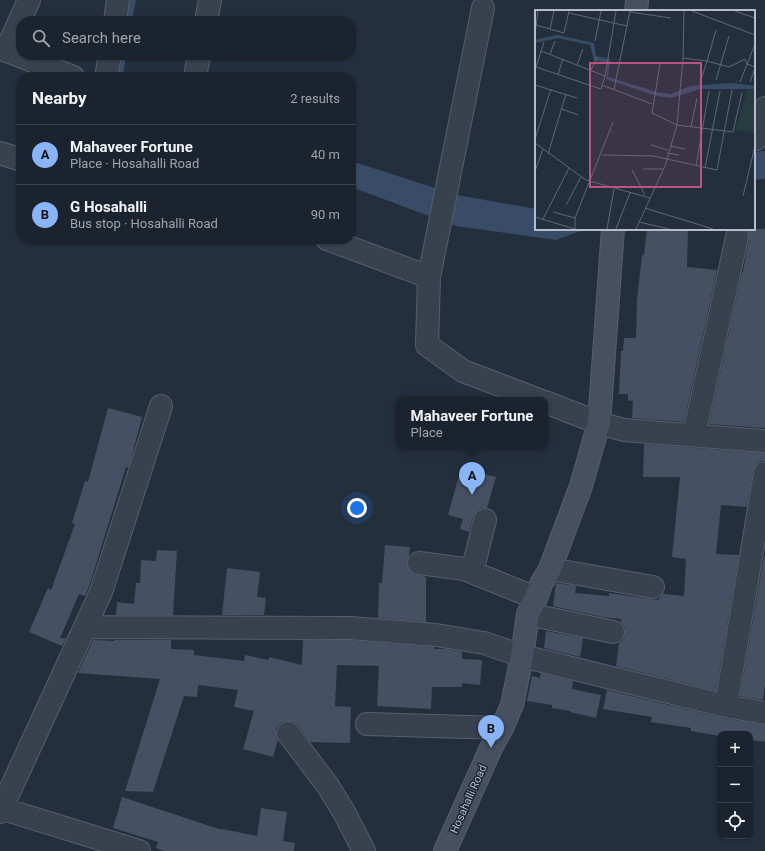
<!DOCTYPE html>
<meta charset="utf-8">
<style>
:root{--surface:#1b232e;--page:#242b36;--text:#f1f3f6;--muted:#a0a4aa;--line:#39404a;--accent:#8ab4f8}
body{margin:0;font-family:Roboto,sans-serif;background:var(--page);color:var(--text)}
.controls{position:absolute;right:12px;bottom:12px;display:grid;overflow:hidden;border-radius:8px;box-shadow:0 1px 3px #0004}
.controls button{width:36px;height:36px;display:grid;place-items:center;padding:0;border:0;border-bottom:1px solid var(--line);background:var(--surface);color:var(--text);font:20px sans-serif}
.you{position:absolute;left:357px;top:508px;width:14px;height:14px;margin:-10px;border:3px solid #fff;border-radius:50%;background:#1a73e8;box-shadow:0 0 0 6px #1a73e833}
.badge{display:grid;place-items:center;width:26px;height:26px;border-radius:50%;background:var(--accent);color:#111;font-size:13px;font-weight:700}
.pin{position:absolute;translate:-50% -33px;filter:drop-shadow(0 1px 2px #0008)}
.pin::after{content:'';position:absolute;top:21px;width:14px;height:12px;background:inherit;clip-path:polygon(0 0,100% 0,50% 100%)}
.popup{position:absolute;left:396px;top:397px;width:152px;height:52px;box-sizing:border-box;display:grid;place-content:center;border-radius:8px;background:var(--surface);filter:drop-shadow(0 1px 3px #0005);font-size:13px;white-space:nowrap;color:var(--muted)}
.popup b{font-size:15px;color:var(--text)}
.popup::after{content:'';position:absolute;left:50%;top:100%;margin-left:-8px;border:8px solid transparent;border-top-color:var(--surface)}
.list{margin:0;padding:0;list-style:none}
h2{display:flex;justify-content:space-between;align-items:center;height:52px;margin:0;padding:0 16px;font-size:17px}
h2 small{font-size:13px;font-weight:400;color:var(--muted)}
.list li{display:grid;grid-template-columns:26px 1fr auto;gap:12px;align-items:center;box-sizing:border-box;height:60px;padding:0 16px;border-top:1px solid var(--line)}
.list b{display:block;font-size:15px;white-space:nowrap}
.list p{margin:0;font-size:13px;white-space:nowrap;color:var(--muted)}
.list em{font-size:13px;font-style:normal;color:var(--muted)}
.icon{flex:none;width:22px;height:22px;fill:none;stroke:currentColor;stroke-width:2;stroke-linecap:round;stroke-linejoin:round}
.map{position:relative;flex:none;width:765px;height:851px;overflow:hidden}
.search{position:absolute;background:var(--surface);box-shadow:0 1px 3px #0004;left:16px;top:16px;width:340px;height:44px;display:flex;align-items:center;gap:10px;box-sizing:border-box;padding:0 14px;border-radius:16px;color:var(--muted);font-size:15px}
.panel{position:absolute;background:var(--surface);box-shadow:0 1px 3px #0004;left:16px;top:72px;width:340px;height:172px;border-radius:16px}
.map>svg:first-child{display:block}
</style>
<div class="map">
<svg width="765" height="851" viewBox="0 0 765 851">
<rect width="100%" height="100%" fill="#242f3e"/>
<!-- water -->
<path fill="#394c67" d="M105 0H136L132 21H124L126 8Z
M120 55H126L123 77H117Z
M765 151V179L754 180V152Z
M351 161 457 195 536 209V229H586L556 240 456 226 351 187Z"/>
<!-- building -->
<path fill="#455162" d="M647 229H688L687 267 717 270 684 422 632 418 633 401 628 400V394H619L621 351H623L624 338H636L637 300 642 255H644Z
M746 229H765V428L709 424 742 272H743L749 239V234Z
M108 408 142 417 130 463 128 468 126 467 89 587 85 596 79 594 60 638H66L62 646 29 632 48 588 51 590 75 524 72 523 85 481 88 482Z
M644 444 765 453V461H760L756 465 753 471 747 507 721 505 716 554 739 555 716 691 616 666 619 643 623 640 625 634V628L621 622V619L602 617 553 606 556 583 576 586 575 593 609 596V593L658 600 663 594 684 596 686 559 672 557 680 477H643Z
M461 468 496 477 487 508H481L476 512 473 517 469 532 460 529 463 519 448 515Z
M385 545 410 547 409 555 407 562 408 568 412 573 426 577V622L378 618 379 583H382Z
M157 550 177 551 173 615H116L117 602 134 604 136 583H140L141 560 156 561Z
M764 556H765V684L763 700 740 696Z
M227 568 260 572 257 597 266 598 264 615H222Z
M546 631 583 638 580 657 544 648Z
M93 640 114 641V640H171V649L194 650V655L244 661 245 655 269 660V657L302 665 303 640H349L434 647V649H447L462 652V659L482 660 480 685 462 683V687H432L431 709 377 706 379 666 337 665 335 706 351 707 350 743 310 742 298 725 292 721H286L280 723 276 728V735L278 740 273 757 243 749 254 711 234 707 238 690 198 685 197 697 184 696 153 792 125 791 160 679 78 673Z
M541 673 573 681 572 689 601 695 596 718 570 712V711L552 708V705L527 701 532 676 540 678Z
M607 690 723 718 765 725V742L750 740V734H720V736L691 731V728L651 722 652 717 603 709Z
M122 797 222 830V829L257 836 261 808 287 812 283 841 295 843 294 851H164L156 848 158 842 113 828Z"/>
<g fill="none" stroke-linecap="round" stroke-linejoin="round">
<!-- street casing -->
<g stroke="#565f6c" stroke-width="24">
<path id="street" d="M483 8 429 277 427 345 463 371 539 400
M115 21 118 0
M206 21 210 0
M0 48 73 77
M6 51 29 0
M106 77 110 55
M195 77 199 55
M756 139 765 108
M0 153 21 160
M327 239 429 277
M545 402 599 423 624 430 765 441
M694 435 737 237
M419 563 464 569 536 598
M550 569 653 587
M472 572 485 520
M528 614 613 632
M85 627 350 628 436 635 484 643 522 656 726 706 765 713
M726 706 765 473
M367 724 502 728
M288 733 328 786 345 814 364 851
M0 808 139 851
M0 812 101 592 161 406"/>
</g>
<!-- secondary casing -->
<g stroke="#565f6c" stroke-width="24">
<path id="secondary" d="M636 11 637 0
M445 851 491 748 502 728 512 705 522 656 528 614 536 598 541 584 550 569 581 486 599 423 613 229"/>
</g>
<!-- street -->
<use href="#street" stroke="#38414e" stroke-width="22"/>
<!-- secondary -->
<use href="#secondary" stroke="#465061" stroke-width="22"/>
</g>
<g text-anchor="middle" stroke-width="3" stroke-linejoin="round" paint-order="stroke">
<!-- street labels -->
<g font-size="11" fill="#b4bcc9" stroke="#1d2633">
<text transform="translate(468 799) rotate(-66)" y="4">Hosahalli Road</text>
</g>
</g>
<!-- overview -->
<g transform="translate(535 10)">
<rect width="220" height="220" fill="#242f3e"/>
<path d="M213 78 220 79V124L200 120Z" fill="#263c3f"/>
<path d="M22 25 59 33 61 46 75 49 73 67 122 82 136 84 155 76 198 73 220 76V79H166L136 88 121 86 71 69 73 54 59 50 55 35 23 28 0 33V30Z" fill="#394c67"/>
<path fill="none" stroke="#5e6776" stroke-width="1" d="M157 1 220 25M200 1 220 8M95 2 136 8M34 3 92 16M1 15 29 23 34 1M15 19 19 1M0 24 3 1M60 31 66 1M15 44 20 31M148 48 172 51 181 20M125 54 117 103 142 115 198 122 207 83M42 55 48 39M1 57 66 79 70 66 6 41M0 60 9 32M56 60 62 47M23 64 28 49M70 66 81 1M181 70 194 26M205 72 220 34M215 72 220 58M165 73 172 51 194 57 210 49 212 54 220 57M0 75 42 88M67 75 117 94M79 79 95 1M27 99 43 105M156 117 162 88M0 129 16 79M0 133 51 170 115 188M116 135 133 140M135 136 150 139M132 143 144 145M13 144 31 84M67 145 118 146 182 160 197 80M161 156 174 81M170 158 185 81M108 159H128M97 160 110 185M0 161 8 139M208 186 220 136M31 195 46 167M110 198 178 219M18 202 40 208M0 207 40 219M8 209 34 158M104 212 134 219M40 219V208L78 112M72 219 79 179M81 219 95 183M101 219 130 156 142 115 148 48 149 1"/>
<path fill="#bd5182" fill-opacity="0.15" stroke="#bd5182" stroke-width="2" d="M55 53H166V177H55Z"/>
<rect width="220" height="220" fill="none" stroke="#b4bcc9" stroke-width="2"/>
</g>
</svg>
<div class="controls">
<button>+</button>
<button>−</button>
<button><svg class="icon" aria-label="locate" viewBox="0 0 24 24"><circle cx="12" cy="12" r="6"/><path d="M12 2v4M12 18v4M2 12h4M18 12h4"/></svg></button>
</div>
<div class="you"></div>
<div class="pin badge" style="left:472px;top:495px">A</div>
<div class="popup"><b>Mahaveer Fortune</b>Place</div>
<div class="pin badge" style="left:491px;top:748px">B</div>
<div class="search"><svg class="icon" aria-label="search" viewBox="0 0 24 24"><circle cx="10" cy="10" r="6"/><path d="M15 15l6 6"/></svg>Search here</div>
<section class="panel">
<h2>Nearby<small>2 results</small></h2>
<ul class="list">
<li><span class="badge">A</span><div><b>Mahaveer Fortune</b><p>Place · Hosahalli Road</p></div><em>40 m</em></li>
<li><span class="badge">B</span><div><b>G Hosahalli</b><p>Bus stop · Hosahalli Road</p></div><em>90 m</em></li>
</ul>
</section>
</div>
